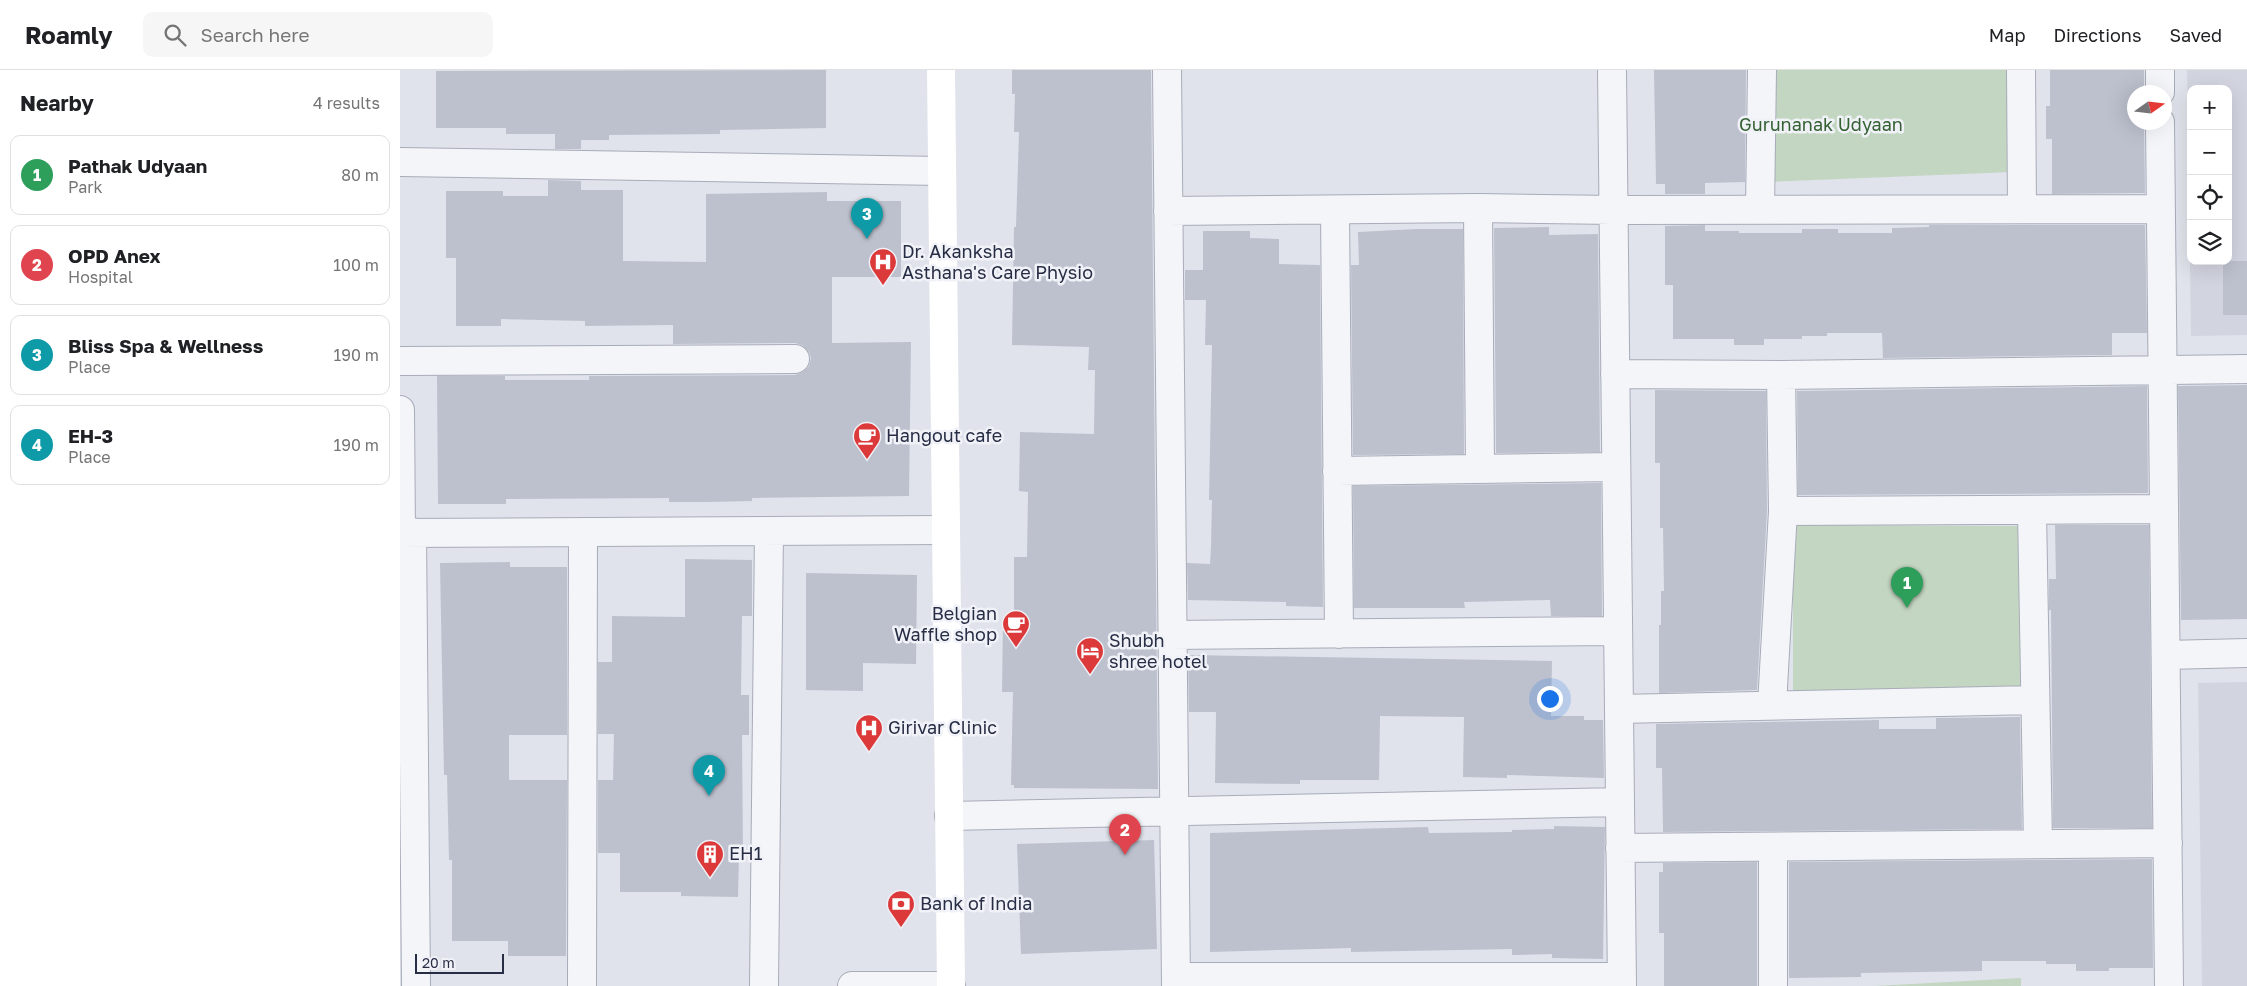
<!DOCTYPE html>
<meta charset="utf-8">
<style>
:root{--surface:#fff;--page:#f6f6f6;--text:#202124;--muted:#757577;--line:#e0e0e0;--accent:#2563eb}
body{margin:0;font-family:"Golos Text",sans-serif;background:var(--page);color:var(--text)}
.controls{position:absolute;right:15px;top:15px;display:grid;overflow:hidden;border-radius:10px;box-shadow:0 5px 20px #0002}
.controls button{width:45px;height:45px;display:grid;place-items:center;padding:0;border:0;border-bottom:1px solid var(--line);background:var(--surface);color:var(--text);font:25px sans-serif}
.compass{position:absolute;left:1727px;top:15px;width:45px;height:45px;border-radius:50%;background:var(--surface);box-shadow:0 5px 20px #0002;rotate:76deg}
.scale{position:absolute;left:15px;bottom:12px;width:89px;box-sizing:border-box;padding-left:5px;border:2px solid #272d44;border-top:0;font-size:14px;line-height:18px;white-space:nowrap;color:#272d44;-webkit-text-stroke:4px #f0f2f8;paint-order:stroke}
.you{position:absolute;left:1149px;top:628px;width:18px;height:18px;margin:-12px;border:4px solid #fff;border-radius:50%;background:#1a73e8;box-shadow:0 0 0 8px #1a73e833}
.badge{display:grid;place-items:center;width:32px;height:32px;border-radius:50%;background:var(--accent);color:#fff;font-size:16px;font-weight:700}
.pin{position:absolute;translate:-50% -41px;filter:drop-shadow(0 1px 2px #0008)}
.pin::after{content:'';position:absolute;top:26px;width:18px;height:15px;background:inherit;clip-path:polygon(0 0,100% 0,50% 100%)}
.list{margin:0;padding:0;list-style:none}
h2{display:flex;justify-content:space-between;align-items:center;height:65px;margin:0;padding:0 20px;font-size:21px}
h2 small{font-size:16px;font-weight:400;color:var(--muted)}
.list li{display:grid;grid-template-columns:32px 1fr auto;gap:15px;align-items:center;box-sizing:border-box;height:80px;margin:0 10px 10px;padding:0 10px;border:1px solid var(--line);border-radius:10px}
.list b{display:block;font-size:19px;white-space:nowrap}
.list p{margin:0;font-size:16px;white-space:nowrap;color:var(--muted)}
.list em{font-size:16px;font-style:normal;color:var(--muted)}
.icon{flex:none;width:28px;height:28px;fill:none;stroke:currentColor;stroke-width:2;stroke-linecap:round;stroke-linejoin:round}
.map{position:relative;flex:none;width:1847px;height:916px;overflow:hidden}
header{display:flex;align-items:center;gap:30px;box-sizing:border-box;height:70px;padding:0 25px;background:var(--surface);border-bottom:1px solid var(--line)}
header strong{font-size:24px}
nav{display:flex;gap:28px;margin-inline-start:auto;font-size:18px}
.search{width:350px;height:45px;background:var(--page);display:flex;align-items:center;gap:12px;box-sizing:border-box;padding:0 18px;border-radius:10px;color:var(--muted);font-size:19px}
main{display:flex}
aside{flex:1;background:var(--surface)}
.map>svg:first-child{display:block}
</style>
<header>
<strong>Roamly</strong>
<div class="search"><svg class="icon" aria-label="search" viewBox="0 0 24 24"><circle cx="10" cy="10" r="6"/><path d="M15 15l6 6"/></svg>Search here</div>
<nav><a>Map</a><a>Directions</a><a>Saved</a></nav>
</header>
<main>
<aside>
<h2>Nearby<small>4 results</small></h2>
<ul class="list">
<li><span class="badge" style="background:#2e9e5b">1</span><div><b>Pathak Udyaan</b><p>Park</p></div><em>80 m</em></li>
<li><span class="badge" style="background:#e0444e">2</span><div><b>OPD Anex</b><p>Hospital</p></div><em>100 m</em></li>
<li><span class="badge" style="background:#0f9aa8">3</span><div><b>Bliss Spa &amp; Wellness</b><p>Place</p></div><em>190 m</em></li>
<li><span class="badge" style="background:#0f9aa8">4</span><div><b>EH-3</b><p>Place</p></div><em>190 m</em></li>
</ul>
</aside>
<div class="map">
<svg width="1847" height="916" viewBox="0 0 1847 916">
<rect width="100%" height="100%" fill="#e0e3eb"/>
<!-- built -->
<path fill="#d2d5e0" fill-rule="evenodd" d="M1787 0H1847V265L1791 266ZM1791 19H1828V191H1791Z
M1847 612V916H1802L1798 613Z"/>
<!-- green -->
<path fill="#c3d6c1" d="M1366 0H1606L1611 102 1365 112Z
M1393 455 1621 456V622L1393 621Z
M1621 908V916H1475Z"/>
<!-- building -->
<path fill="#bdc1ce" d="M426 0V58L320 60V64L209 65V70H181V79H155V64H106V58H36V1Z
M612 0H751L758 719 614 718V715H611L613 622H602L603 552H614V487H627L628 422 619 421 620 362 694 364 695 300H688L689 277 612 275 614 157H616L619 62H614L615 24H612Z
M1254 0H1346L1345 112 1305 113V124H1265V114H1256Z
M1650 0H1744V22H1734V52H1744L1745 123 1652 124V69H1646V36H1650Z
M148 110 181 111V120H223V191L306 192V124L427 122V131H501V207H432V273L511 272 509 426 352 428V431L308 432H269V428L106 429V434H38L37 306H105V310H189V306L395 305 403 302 409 296 411 288 409 282 402 275 395 273 273 274V255L185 256V251L101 249V256H56V188H46V121H103V126H148Z
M1305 155V161H1339V163H1402V159H1438V163H1492V158L1529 157V155H1745L1747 263H1712V285L1483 288 1482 263H1427V266H1402V269H1364V275H1334V269H1273V215H1265V156Z
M1149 157V165L1198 164 1200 382 1096 383 1094 158Z
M1017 159H1063L1064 384 953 385 951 195H959L958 162Z
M803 161H850V168L879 169V194L920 195 923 537 886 536V532L788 530 787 493 810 494 811 477 812 430H809L812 275H805L806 230H785V200H803Z
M1823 191H1847V245H1823Z
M1847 315V549L1781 550 1778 316Z
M1747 316 1748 423 1398 425 1397 321Z
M1255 320 1366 321 1367 441 1357 620 1259 623V555H1261V521H1264L1263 458H1260V393H1255Z
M1201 413 1202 546H1151L1150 530 1064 532 1065 538H954L953 416Z
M1655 455H1749L1752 758H1653L1651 540H1649V509H1656Z
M285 489 352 490V546H342L341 625H349V665H342L343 786H339L338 827 281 826V822H220V783H198V710H213L214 664H198V592H212V546L285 547Z
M110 492V497H167V665H109V710H167L166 886H108V871H52V790H49L47 705H44L40 493Z
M406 503 517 505 516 594 463 593V621L406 620Z
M788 585 1152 591 1151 646H1184V650H1203L1204 708 1107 705V708L1063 707 1064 647 980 646 979 710H900V714L815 713 816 642H789Z
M1620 647 1622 759 1263 762 1262 698H1256V654L1479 650V659H1536V648Z
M1154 756 1205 757 1203 889 1152 888V884L1112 885V879L951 882V878L810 882V763L1028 757 1029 763 1112 762V760L1154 759Z
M754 770 757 879 621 884 617 774Z
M1752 789 1753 898H1709V901H1676V894H1646V891H1582V901L1461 903V907L1389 908V792Z
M1357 792V916H1264V863H1259V802H1263V793Z"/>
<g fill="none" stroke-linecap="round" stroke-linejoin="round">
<!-- street casing -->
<g stroke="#a8acb9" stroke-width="30">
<path id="street" d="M767 0 776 916
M1212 0 1222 916
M1621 0 1622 139
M1760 0V22
M1760 52 1769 916
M0 92 541 101
M1078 138 1080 398
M1360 140 1362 0
M768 141 1078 138 1214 140 1761 139
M935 141 939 564
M0 291 395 289
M1215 304 1381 305 1847 299
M0 340 1 463
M937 401 1216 397
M1383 441 1764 439
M1632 441 1638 774
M12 462 16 916
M0 463 545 460
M772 565 1218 561
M1766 585 1847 583
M1372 635 1383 441 1381 305
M1219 639 1635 630
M549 746 1220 732
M1373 777V916
M1220 778 1768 773
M776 907H1222
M182 916 183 462
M364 916 369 461
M452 916H551"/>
</g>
<!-- street -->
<use href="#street" stroke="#f4f5f9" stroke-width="28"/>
<!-- secondary -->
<path stroke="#fff" stroke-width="28" d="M541 0 551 916"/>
</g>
<!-- icons -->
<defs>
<g id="hospital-pin" transform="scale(1.4375)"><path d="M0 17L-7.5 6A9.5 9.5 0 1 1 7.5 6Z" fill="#dc393a" stroke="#f0f2f8"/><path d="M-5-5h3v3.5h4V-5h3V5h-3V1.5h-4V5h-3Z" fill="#fff"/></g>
<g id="cafe-pin" transform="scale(1.4375)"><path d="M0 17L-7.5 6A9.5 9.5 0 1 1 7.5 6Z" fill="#dc393a" stroke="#f0f2f8"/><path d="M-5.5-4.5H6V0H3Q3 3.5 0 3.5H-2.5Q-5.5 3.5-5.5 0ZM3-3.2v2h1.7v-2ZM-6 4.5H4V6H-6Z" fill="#fff"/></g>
<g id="hotel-pin" transform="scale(1.4375)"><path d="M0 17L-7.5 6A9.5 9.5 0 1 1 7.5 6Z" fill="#dc393a" stroke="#f0f2f8"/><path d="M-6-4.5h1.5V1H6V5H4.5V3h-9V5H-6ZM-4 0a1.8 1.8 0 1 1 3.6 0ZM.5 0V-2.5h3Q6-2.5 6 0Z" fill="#fff"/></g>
<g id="building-pin" transform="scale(1.4375)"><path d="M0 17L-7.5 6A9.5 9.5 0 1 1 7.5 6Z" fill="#dc393a" stroke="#f0f2f8"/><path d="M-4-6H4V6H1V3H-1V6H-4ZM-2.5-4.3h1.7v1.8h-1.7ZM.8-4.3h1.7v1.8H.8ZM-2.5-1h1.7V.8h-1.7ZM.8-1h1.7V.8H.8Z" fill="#fff"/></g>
<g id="bank-pin" transform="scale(1.4375)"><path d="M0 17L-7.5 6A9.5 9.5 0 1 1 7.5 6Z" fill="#dc393a" stroke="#f0f2f8"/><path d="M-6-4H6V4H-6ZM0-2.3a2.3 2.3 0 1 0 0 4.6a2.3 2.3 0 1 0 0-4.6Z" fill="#fff"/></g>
</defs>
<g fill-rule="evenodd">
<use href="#hospital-pin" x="483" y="192"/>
<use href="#cafe-pin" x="467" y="366"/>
<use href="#cafe-pin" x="616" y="554"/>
<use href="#hotel-pin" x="690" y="581"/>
<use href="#hospital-pin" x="469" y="658"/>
<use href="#building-pin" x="310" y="784"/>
<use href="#bank-pin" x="501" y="834"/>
</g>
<g text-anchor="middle" stroke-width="5" stroke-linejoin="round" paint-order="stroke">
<!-- park labels -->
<g font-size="18" fill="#356133" stroke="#f0f2f8">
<text x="1421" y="61">Gurunanak Udyaan</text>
</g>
<!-- poi labels -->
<g font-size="18" fill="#272d44" stroke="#f0f2f8" text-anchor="start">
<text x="502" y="188">Dr. Akanksha<tspan x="502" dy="21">Asthana's Care Physio</tspan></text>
<text x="486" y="372">Hangout cafe</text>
<text x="597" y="550" text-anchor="end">Belgian<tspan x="597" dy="21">Waffle shop</tspan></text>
<text x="709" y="577">Shubh<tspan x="709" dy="21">shree hotel</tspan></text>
<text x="488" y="664">Girivar Clinic</text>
<text x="329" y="790">EH1</text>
<text x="520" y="840">Bank of India</text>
</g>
</g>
</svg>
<div class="controls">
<button>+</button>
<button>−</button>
<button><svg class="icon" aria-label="locate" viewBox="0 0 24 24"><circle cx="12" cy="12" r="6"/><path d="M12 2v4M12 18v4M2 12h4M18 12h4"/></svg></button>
<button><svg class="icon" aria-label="layers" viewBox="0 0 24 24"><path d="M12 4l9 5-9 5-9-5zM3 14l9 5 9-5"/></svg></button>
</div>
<svg class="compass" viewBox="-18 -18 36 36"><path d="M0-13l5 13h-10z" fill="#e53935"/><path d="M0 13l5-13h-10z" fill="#757577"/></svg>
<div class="scale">20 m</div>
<div class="you"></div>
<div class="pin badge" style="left:1507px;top:538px;background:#2e9e5b">1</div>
<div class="pin badge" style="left:725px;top:785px;background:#e0444e">2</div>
<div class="pin badge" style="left:467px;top:169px;background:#0f9aa8">3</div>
<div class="pin badge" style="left:309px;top:726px;background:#0f9aa8">4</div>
</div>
</main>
